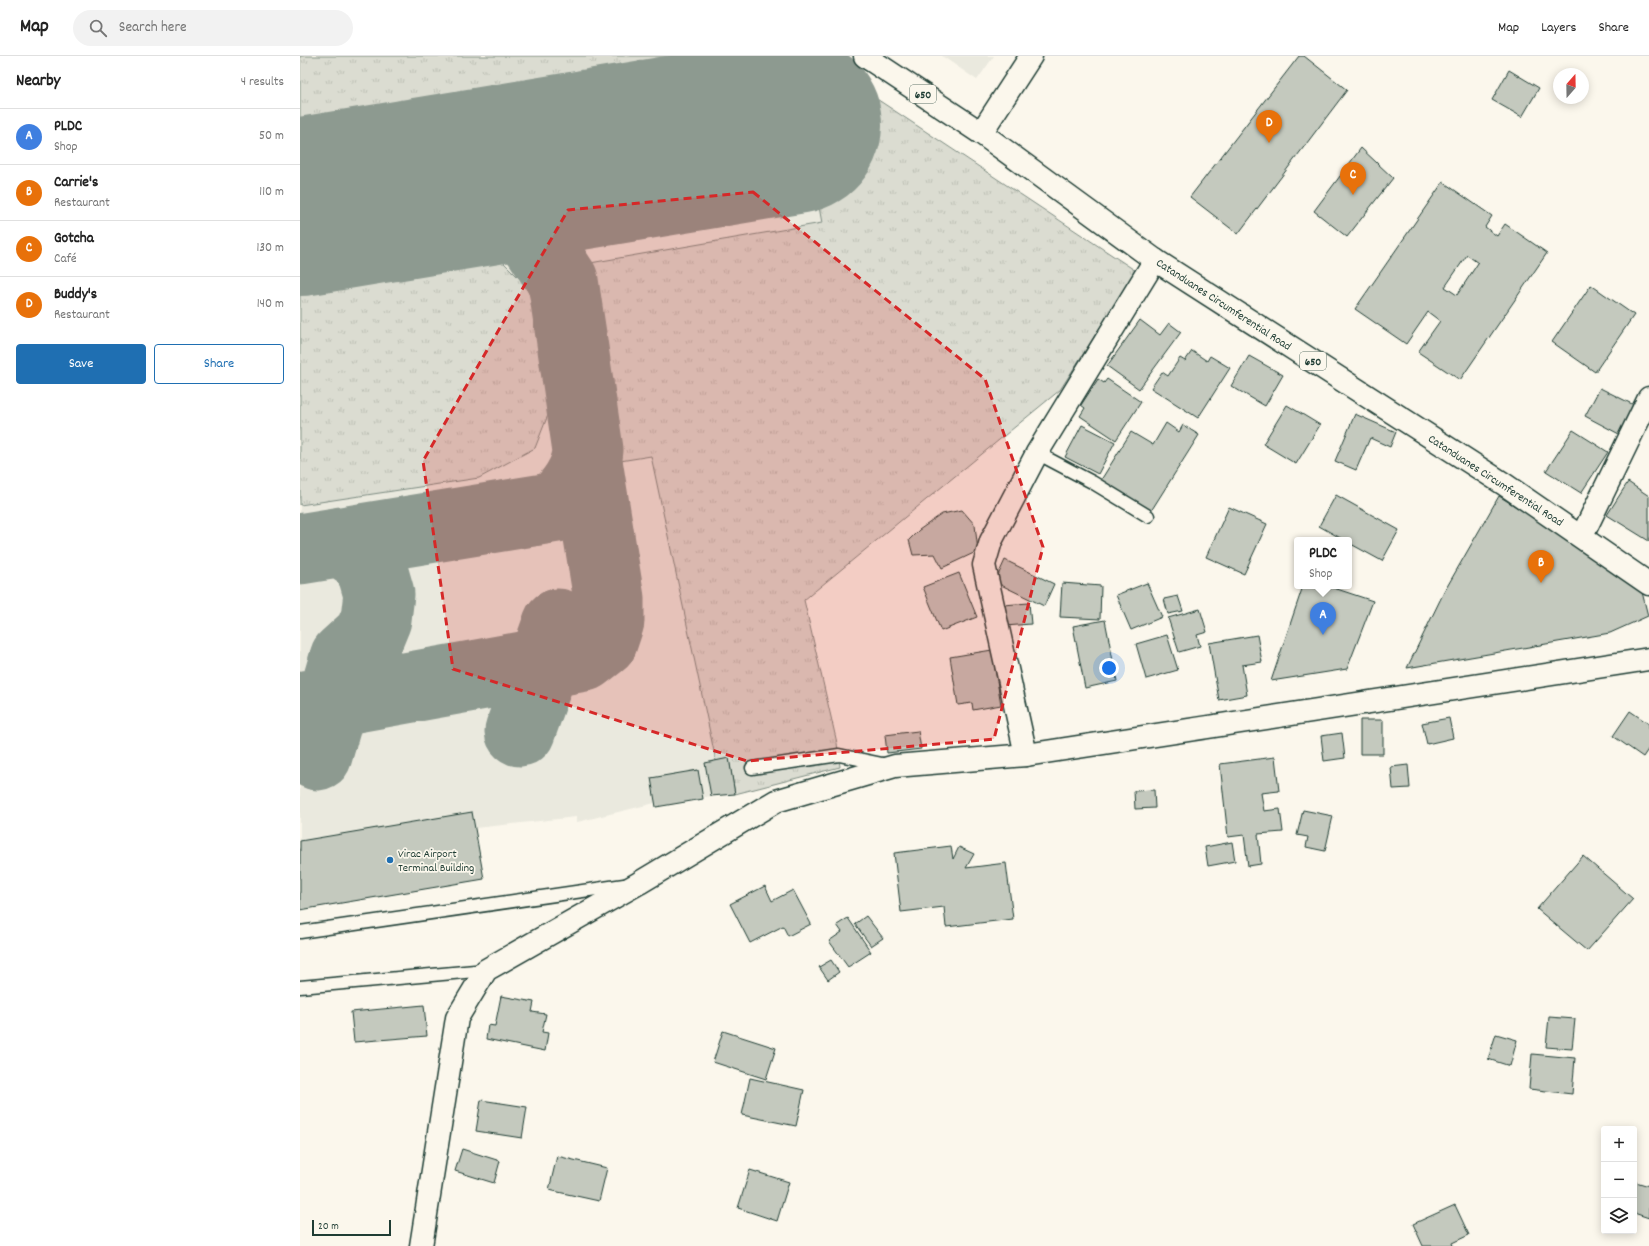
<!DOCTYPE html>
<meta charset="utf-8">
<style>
:root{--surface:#fff;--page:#f2f2f2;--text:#222;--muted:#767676;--line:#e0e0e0;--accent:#1f6fb2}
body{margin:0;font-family:Dekko,sans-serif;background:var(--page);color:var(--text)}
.controls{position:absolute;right:12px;bottom:12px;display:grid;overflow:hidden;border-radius:4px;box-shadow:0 2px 10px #0003}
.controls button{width:36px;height:36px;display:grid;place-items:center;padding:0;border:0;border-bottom:1px solid var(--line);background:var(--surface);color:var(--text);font:20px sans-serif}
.compass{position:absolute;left:1253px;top:12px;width:36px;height:36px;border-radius:50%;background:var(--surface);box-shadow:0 2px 10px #0003;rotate:20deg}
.scale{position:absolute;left:12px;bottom:10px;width:79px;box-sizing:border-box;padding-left:4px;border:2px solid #1f3d34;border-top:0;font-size:11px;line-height:14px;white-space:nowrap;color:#1f3d34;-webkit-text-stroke:3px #fbf7ec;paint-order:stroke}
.you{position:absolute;left:809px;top:612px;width:14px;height:14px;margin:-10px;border:3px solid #fff;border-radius:50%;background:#1a73e8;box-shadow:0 0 0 6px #1a73e833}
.badge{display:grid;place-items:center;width:26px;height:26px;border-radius:50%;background:var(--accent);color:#fff;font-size:13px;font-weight:700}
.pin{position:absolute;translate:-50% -33px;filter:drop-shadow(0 1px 2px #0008)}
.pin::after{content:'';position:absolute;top:21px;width:14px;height:12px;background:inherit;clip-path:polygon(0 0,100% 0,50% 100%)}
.popup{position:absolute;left:994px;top:481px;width:58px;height:52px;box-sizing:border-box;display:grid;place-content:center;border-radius:4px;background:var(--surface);filter:drop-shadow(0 1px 3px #0005);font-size:13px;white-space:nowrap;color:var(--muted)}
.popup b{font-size:15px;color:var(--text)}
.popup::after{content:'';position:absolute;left:50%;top:100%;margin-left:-8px;border:8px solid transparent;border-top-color:var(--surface)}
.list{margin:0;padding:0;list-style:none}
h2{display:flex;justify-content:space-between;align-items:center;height:52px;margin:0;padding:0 16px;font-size:17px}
h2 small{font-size:13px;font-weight:400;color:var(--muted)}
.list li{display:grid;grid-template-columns:26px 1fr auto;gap:12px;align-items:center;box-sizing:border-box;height:56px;padding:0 16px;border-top:1px solid var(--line)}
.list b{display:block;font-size:15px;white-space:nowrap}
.list p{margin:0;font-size:13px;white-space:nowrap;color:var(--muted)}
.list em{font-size:13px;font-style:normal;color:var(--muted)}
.actions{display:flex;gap:8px;padding:12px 16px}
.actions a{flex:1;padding:9px 0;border:1px solid var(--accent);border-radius:4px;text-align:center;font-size:14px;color:var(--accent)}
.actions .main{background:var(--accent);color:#fff}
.icon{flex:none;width:22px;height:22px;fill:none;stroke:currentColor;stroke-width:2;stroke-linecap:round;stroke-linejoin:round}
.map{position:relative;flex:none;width:1349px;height:1190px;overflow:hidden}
header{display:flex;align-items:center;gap:24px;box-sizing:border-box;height:56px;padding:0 20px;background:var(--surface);border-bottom:1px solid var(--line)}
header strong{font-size:19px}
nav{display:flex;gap:22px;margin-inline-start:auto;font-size:14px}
.search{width:280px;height:36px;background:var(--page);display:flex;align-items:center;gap:10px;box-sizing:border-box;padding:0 14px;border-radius:22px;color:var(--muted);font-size:15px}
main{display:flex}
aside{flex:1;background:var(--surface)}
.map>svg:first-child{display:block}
</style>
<header>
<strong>Map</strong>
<div class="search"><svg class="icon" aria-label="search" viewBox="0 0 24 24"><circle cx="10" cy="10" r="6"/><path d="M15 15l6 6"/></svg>Search here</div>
<nav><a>Map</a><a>Layers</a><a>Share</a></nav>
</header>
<main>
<aside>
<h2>Nearby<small>4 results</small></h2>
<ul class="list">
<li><span class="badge" style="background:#3f7fe0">A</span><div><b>PLDC</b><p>Shop</p></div><em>50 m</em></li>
<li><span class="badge" style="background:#e8710a">B</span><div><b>Carrie's</b><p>Restaurant</p></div><em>110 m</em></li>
<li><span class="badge" style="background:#e8710a">C</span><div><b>Gotcha</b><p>Café</p></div><em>130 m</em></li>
<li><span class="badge" style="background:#e8710a">D</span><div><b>Buddy's</b><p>Restaurant</p></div><em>140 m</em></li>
</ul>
<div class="actions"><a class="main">Save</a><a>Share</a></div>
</aside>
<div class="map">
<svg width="1349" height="1190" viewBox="0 0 1349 1190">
<defs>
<pattern id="grass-tufts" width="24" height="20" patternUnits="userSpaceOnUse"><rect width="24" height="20" fill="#dbdcd1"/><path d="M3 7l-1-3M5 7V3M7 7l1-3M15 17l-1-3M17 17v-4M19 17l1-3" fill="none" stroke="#bcbeb4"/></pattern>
</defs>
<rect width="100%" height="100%" fill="#fbf7ec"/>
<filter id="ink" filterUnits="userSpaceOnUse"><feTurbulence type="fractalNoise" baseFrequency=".025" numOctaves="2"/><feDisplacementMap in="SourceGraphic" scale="8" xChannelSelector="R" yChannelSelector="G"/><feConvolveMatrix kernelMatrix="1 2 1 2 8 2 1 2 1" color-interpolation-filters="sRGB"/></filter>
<g filter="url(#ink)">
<!-- built -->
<path fill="#eae9de" d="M0 0H512L760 334 504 544 537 687 540 711 435 738 411 740 356 751 355 747 277 766 276 761 175 772 184 823 0 854Z
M642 0H694L677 24Z"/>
<!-- grass -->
<path fill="url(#grass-tufts)" stroke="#7d8c82" d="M0 0H456L283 27 288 50 0 97Z
M465 0H512L836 215 760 334 504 544 537 687 540 711 435 738 429 703 416 705 351 400 314 406 290 207 522 167 495 21Z
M143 187 172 193 200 203 225 228 239 261 248 319V359L235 392 179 422 0 449V208Z"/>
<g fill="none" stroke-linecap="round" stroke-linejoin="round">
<!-- taxiway -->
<path stroke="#8d9a90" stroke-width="71" d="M0 493 257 451C273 435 287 417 288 394L263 225 193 119
M0 651 284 600 302 586 309 565V543L287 406
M220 675 258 568
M17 699 45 602 69 580 76 563 79 538 73 517 65 502 41 486"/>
<!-- runway -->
<path stroke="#8d9a90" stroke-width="178" d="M0 151 493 69"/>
</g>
<!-- building -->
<path fill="#c4c9be" stroke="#1f3d34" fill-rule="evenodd" d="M999 0H1004L1047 34 938 178 890 141Z
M1209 14 1239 32 1222 61 1192 44Z
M1061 92 1093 122 1047 181 1014 155Z
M1143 126 1192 160 1185 171 1197 180 1205 168 1247 197 1160 324 1118 296 1140 265 1128 256 1106 288 1055 253ZM1167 199 1178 207 1157 239 1145 231Z
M1291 229 1334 259 1295 316 1252 286Z
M840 264 860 279 869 267 881 276 839 333 807 310Z
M892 295 907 305 910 300 930 312 898 362 851 332 862 316 868 320 880 302 885 305Z
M949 300 983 319 965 350 931 330Z
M798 323 804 327 807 323 841 346 816 384 780 360 785 352 781 349Z
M1300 332 1334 349 1319 378 1285 360Z
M987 349 1020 369 996 408 963 388Z
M1055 358 1096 376 1090 391 1070 382 1056 414 1035 405Z
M866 367 879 376 883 369 899 379 851 455 801 424 831 376 853 389Z
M782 369 815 386 798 418 765 401Z
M1273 374 1308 396 1281 437 1246 415Z
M1328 426 1349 440V485L1307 459Z
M1036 439 1099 474 1082 505 1049 487V484H1044L1019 470Z
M1199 440 1324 518 1342 536 1348 560 1310 577 1107 612 1144 536Z
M929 451 967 468 944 518 906 501Z
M662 454 675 469 678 495 642 512 635 498 613 499 609 484 619 474 642 458Z
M705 504 754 528 744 550 695 526Z
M659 517 677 561 641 575 623 531Z
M762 527 801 530 800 563 760 561Z
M847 527 862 561 831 574 816 539Z
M1003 530H1028L1073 545 1047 613 971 625Z
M878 540 883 555 868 558 864 543Z
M729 547 731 568 705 570 703 549Z
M900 553 907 576 897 579 900 590 879 596 868 562Z
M805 564 817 625 785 632 773 570Z
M867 579 878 614 846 623 836 588Z
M957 579 962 606 942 609 947 639 919 644 909 587Z
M692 594 701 649 673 654 672 647 658 649 650 601Z
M1330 655 1349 668V692L1343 701 1313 680Z
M1149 662 1153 682 1127 688 1122 667Z
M1060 664H1083V698H1060Z
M618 675 621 693 587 697 585 679Z
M1042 677 1045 702 1024 705 1021 680Z
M975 701 979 735 961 737 964 755 980 753 983 776 958 778 961 808 948 810 944 779 928 781 920 708Z
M429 702 435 738 411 740 405 707Z
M1108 709 1110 732 1093 733 1091 711Z
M398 714 403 743 356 751 351 722Z
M854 734 855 752 835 753 834 735Z
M1003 754 1033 760 1025 795 1006 791 1008 781 997 779Z
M172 756 184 823 0 854V785Z
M932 786 935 805 908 810 905 791Z
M651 790 653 803 659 791 674 798 666 812 706 807 713 863 646 871 644 851 601 856 594 797Z
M1283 800 1333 843 1287 895 1237 853Z
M465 830 472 845 493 834 511 868 488 880 483 870 450 887 430 848Z
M566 860 583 882 571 890 555 868Z
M548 862 571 896 548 911 529 885 542 876 537 869Z
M531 904 539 916 528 924 519 911Z
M201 940 234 946 232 956 246 958 242 976 248 977 245 995 186 983 188 969 195 970Z
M124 949 127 980 54 986 51 956Z
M1249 961 1275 963 1272 993 1246 991Z
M423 975 476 992 466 1023 413 1006Z
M1196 978 1217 984 1210 1010 1188 1003Z
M1232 998 1275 1002 1272 1038 1229 1033Z
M450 1022 504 1034 496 1070 442 1059Z
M181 1044 227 1051 222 1082 176 1075Z
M162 1093 200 1105 194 1127 155 1115Z
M257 1100 307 1112 299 1145 249 1134Z
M450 1114 489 1126 477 1165 438 1152Z
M1336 1126 1349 1130V1162L1334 1157V1132Z
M1155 1149 1169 1179 1152 1187 1153 1190H1123L1113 1168Z"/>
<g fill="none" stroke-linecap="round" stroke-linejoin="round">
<!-- service casing -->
<g stroke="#1f3d34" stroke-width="15">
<path id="service" d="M737 397 792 426 848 460
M452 712 539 699 587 709
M0 876 324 829
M0 931 186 914"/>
</g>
<!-- minor casing -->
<g stroke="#1f3d34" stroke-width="25">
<path id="minor" d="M1282 480 1349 342
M726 699 684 509 691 485 737 397 855 204"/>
</g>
<!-- tertiary casing -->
<g stroke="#1f3d34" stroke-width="25">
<path id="tertiary" d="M681 77 731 0
M121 1190 157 962 186 914 339 827 476 745 595 710 726 699 1349 603"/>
</g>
<!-- primary casing -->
<g stroke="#1f3d34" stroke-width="25">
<path id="primary" d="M565 0 681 77 855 204 1204 428 1349 528"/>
</g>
<!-- service -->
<use href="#service" stroke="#fbf7ec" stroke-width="12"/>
<!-- minor -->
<use href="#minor" stroke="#fbf7ec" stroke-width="22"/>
<!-- tertiary -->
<use href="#tertiary" stroke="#fbf7ec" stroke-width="22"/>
<!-- primary -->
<use href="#primary" stroke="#fbf7ec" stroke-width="22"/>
</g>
</g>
<!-- marked area -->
<path fill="#d62828" fill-opacity="0.2" stroke="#d62828" stroke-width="3" stroke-dasharray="8 5" stroke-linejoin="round" d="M453 136 685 323 743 491 694 683 447 705 153 613 123 405 268 154Z"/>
<!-- markers -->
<circle fill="#1f6fb2" stroke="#fbf7ec" stroke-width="1.5" cx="90" cy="804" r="4"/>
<g text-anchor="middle" stroke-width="3.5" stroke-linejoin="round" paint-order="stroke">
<!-- shield labels -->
<g fill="#fbf7ec" stroke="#61756b" stroke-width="1">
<rect x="610" y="29" width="26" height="18" rx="3"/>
<rect x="1000" y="296" width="26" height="18" rx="3"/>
</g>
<g font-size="11" font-weight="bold" fill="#1f3d34">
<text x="623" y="42">650</text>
<text x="1013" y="309">650</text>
</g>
<!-- street labels -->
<g font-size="12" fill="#1f3d34" stroke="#fbf7ec">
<text transform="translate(924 248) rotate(33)" y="4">Catanduanes Circumferential Road</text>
<text transform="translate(1196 424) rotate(33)" y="4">Catanduanes Circumferential Road</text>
</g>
<!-- poi labels -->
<g font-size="12" fill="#1f3d34" stroke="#fbf7ec" text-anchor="start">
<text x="98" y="801">Virac Airport<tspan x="98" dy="14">Terminal Building</tspan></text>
</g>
</g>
</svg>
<div class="controls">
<button>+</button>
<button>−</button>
<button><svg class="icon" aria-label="layers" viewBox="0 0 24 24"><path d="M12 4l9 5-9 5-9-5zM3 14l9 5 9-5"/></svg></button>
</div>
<svg class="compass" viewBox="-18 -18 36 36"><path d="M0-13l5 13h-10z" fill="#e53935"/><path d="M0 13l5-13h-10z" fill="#767676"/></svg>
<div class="scale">20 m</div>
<div class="you"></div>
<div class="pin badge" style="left:1023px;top:579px;background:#3f7fe0">A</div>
<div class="popup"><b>PLDC</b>Shop</div>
<div class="pin badge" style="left:1241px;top:527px;background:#e8710a">B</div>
<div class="pin badge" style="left:1053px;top:139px;background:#e8710a">C</div>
<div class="pin badge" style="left:969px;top:87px;background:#e8710a">D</div>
</div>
</main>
